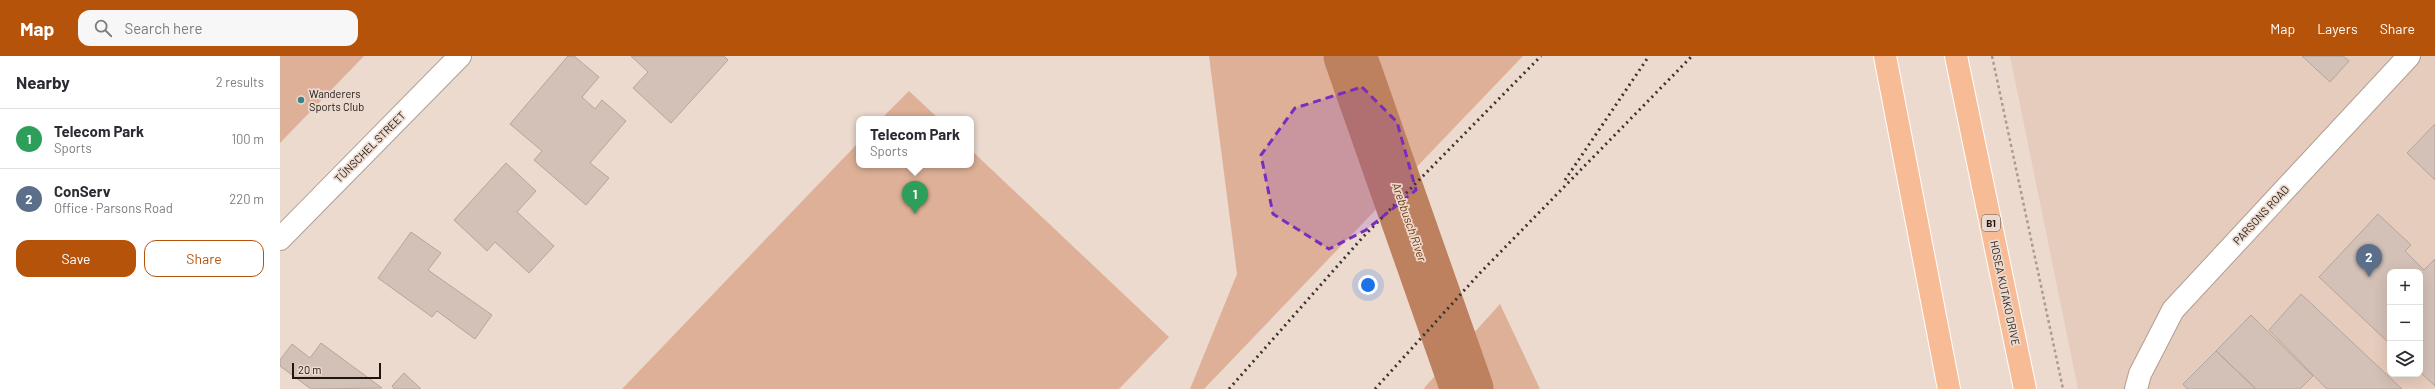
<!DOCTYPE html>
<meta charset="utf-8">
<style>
:root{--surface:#fff;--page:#f7f7f7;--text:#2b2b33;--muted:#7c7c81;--line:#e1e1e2;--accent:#b45309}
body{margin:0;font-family:Barlow,sans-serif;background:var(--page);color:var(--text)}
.controls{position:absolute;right:12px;bottom:12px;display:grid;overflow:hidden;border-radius:8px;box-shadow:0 4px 16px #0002}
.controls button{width:36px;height:36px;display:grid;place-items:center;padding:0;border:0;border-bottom:1px solid var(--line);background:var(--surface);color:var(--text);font:20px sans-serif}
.scale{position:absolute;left:12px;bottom:10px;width:89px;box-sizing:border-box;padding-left:4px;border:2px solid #1d1713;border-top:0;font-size:11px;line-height:14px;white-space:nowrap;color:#1d1713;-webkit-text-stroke:3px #eddacf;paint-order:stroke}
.you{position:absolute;left:1088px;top:229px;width:14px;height:14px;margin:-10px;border:3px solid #fff;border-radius:50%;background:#1a73e8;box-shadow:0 0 0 6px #1a73e833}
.badge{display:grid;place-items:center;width:26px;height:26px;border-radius:50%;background:var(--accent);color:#fff;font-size:13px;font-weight:700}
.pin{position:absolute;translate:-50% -33px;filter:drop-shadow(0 1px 2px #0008)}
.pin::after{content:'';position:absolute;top:21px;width:14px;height:12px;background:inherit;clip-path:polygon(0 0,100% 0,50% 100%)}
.popup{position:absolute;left:576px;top:60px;width:118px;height:52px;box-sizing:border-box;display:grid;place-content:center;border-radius:8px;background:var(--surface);filter:drop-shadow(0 1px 3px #0005);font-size:13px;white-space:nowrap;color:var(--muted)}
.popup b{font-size:15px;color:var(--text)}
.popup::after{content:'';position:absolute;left:50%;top:100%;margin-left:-8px;border:8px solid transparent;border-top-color:var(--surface)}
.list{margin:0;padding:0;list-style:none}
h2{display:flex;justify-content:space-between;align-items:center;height:52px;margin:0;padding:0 16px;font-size:17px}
h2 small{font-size:13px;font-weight:400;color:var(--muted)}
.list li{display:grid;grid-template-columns:26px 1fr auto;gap:12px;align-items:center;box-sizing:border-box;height:60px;padding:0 16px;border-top:1px solid var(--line)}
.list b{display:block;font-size:15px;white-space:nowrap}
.list p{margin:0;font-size:13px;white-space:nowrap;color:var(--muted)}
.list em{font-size:13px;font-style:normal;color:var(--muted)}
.actions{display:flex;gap:8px;padding:12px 16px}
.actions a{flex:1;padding:9px 0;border:1px solid var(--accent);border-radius:12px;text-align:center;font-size:14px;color:var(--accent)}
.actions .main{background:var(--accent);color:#fff}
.icon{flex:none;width:22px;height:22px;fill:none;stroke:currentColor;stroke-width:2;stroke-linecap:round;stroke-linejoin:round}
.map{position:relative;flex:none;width:2155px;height:333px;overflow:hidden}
header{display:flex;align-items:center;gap:24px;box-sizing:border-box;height:56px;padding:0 20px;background:var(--accent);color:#fff}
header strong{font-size:19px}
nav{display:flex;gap:22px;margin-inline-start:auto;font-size:14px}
.search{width:280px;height:36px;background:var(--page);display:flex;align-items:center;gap:10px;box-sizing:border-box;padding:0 14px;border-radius:12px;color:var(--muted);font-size:15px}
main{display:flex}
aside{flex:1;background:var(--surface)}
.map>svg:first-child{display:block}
</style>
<header>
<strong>Map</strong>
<div class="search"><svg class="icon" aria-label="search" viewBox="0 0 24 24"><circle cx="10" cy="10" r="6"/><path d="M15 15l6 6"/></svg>Search here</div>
<nav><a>Map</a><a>Layers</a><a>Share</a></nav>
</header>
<main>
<aside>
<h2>Nearby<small>2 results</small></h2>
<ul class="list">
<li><span class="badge" style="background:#2e9e5b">1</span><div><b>Telecom Park</b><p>Sports</p></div><em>100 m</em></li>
<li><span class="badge" style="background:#5c6f8a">2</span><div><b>ConServ</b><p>Office · Parsons Road</p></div><em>220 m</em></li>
</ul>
<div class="actions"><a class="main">Save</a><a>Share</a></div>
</aside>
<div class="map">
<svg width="2155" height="333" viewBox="0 0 2155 333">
<rect width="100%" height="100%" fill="#eddacf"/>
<!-- built -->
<path fill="#e6ccbd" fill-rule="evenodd" d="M1730 0H2155V333H1798ZM2110 216H2140V318H2110Z"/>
<!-- green -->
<path fill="#ddb097" d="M0 0H84L0 87Z
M929 0H1243L924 333H910L957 218Z
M629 35 659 63H601Z
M579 86V109H691V94L889 281 839 333H342Z
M1220 248 1260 333H1144L1145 331Z"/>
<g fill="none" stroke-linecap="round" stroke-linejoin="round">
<!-- river -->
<path stroke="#bd815f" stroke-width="53" d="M1070 0 1187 333"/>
</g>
<!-- building -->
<path fill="#d3c0b6" stroke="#b6a49a" d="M288 0H294L319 21 302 41 315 53 322 44 346 65 310 107 329 122 306 149 254 104 262 95 230 68Z
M351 0H444L448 4 391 67 353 32 368 16Z
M2022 0H2063L2069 5 2050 26Z
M2155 68V124L2127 97Z
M226 107 256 135 237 156 274 190 249 217 215 186 207 195 174 164Z
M2098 158 2131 189 2125 195 2144 214 2155 203V330L2140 316V216H2110V288L2039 221Z
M131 176 161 197 148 214 212 259 195 283 157 255 152 261 98 222Z
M2021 238 2122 333H2047L1989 274Z
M1971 259 2033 320 2020 333H1976L1936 295Z
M41 287 102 332 31 333 0 310V304L12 288 30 302Z
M1936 295 1976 333H1907L1903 328Z
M124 317 141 333H114L112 330Z"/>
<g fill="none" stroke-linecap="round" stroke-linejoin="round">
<!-- street casing -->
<g stroke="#b09e93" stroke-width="24">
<path id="street" d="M0 183 180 0
M1856 333 1860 318 1893 254 2129 0"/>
</g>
<!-- primary casing -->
<g stroke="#fff" stroke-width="24">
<path id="primary" d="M1605 0 1669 333
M1676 0 1745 333"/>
</g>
<!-- path -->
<path stroke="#aa9b93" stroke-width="2.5" stroke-dasharray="3 3" stroke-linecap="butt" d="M1712 0 1783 333"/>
<!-- street -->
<use href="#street" stroke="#fff" stroke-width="22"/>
<!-- primary -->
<use href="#primary" stroke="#f7bb95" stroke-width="22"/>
<!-- rail -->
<path stroke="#3b332e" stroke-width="3" stroke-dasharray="2 4" stroke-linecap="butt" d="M1285 124 1369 0
M949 333 1082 182 1261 0
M1095 333 1199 218 1412 0"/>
</g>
<!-- marked area -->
<path fill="#7b2cbf" fill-opacity="0.2" stroke="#7b2cbf" stroke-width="3" stroke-dasharray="8 5" stroke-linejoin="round" d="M1082 31 1117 66 1136 134 1086 174 1049 193 993 158 981 99 1015 52Z"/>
<!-- markers -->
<circle fill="#3b8388" stroke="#eddacf" stroke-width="1.5" cx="21" cy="44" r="4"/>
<g text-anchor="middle" stroke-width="3.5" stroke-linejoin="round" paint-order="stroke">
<!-- shield labels -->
<rect fill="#eddacf" stroke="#5b524b" stroke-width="1" x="1702" y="159" width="18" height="16" rx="3"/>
<g font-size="10" font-weight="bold" fill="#1d1713">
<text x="1711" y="171">B1</text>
</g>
<!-- poi labels -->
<g font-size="11" fill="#1d1713" stroke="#eddacf" text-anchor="start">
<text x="29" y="42">Wanderers<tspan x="29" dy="13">Sports Club</tspan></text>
</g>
<!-- street labels -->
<g font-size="11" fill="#1d1713" stroke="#eddacf">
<text transform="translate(90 91) rotate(-45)" y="4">TÜNSCHEL STREET</text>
<text transform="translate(1981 159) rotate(-47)" y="4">PARSONS ROAD</text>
<text transform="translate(1725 237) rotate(78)" y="4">HOSEA KUTAKO DRIVE</text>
</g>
<!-- water labels -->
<g font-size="12" font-style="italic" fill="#713811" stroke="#eddacf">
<text transform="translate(1129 166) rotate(71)" y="4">Arebbusch River</text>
</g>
</g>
</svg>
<div class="controls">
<button>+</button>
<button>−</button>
<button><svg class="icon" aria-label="layers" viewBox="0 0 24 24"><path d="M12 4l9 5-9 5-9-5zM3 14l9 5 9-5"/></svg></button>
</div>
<div class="scale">20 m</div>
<div class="you"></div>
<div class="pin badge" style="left:635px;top:158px;background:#2e9e5b">1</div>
<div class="popup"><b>Telecom Park</b>Sports</div>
<div class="pin badge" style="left:2089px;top:221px;background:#5c6f8a">2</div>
</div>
</main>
